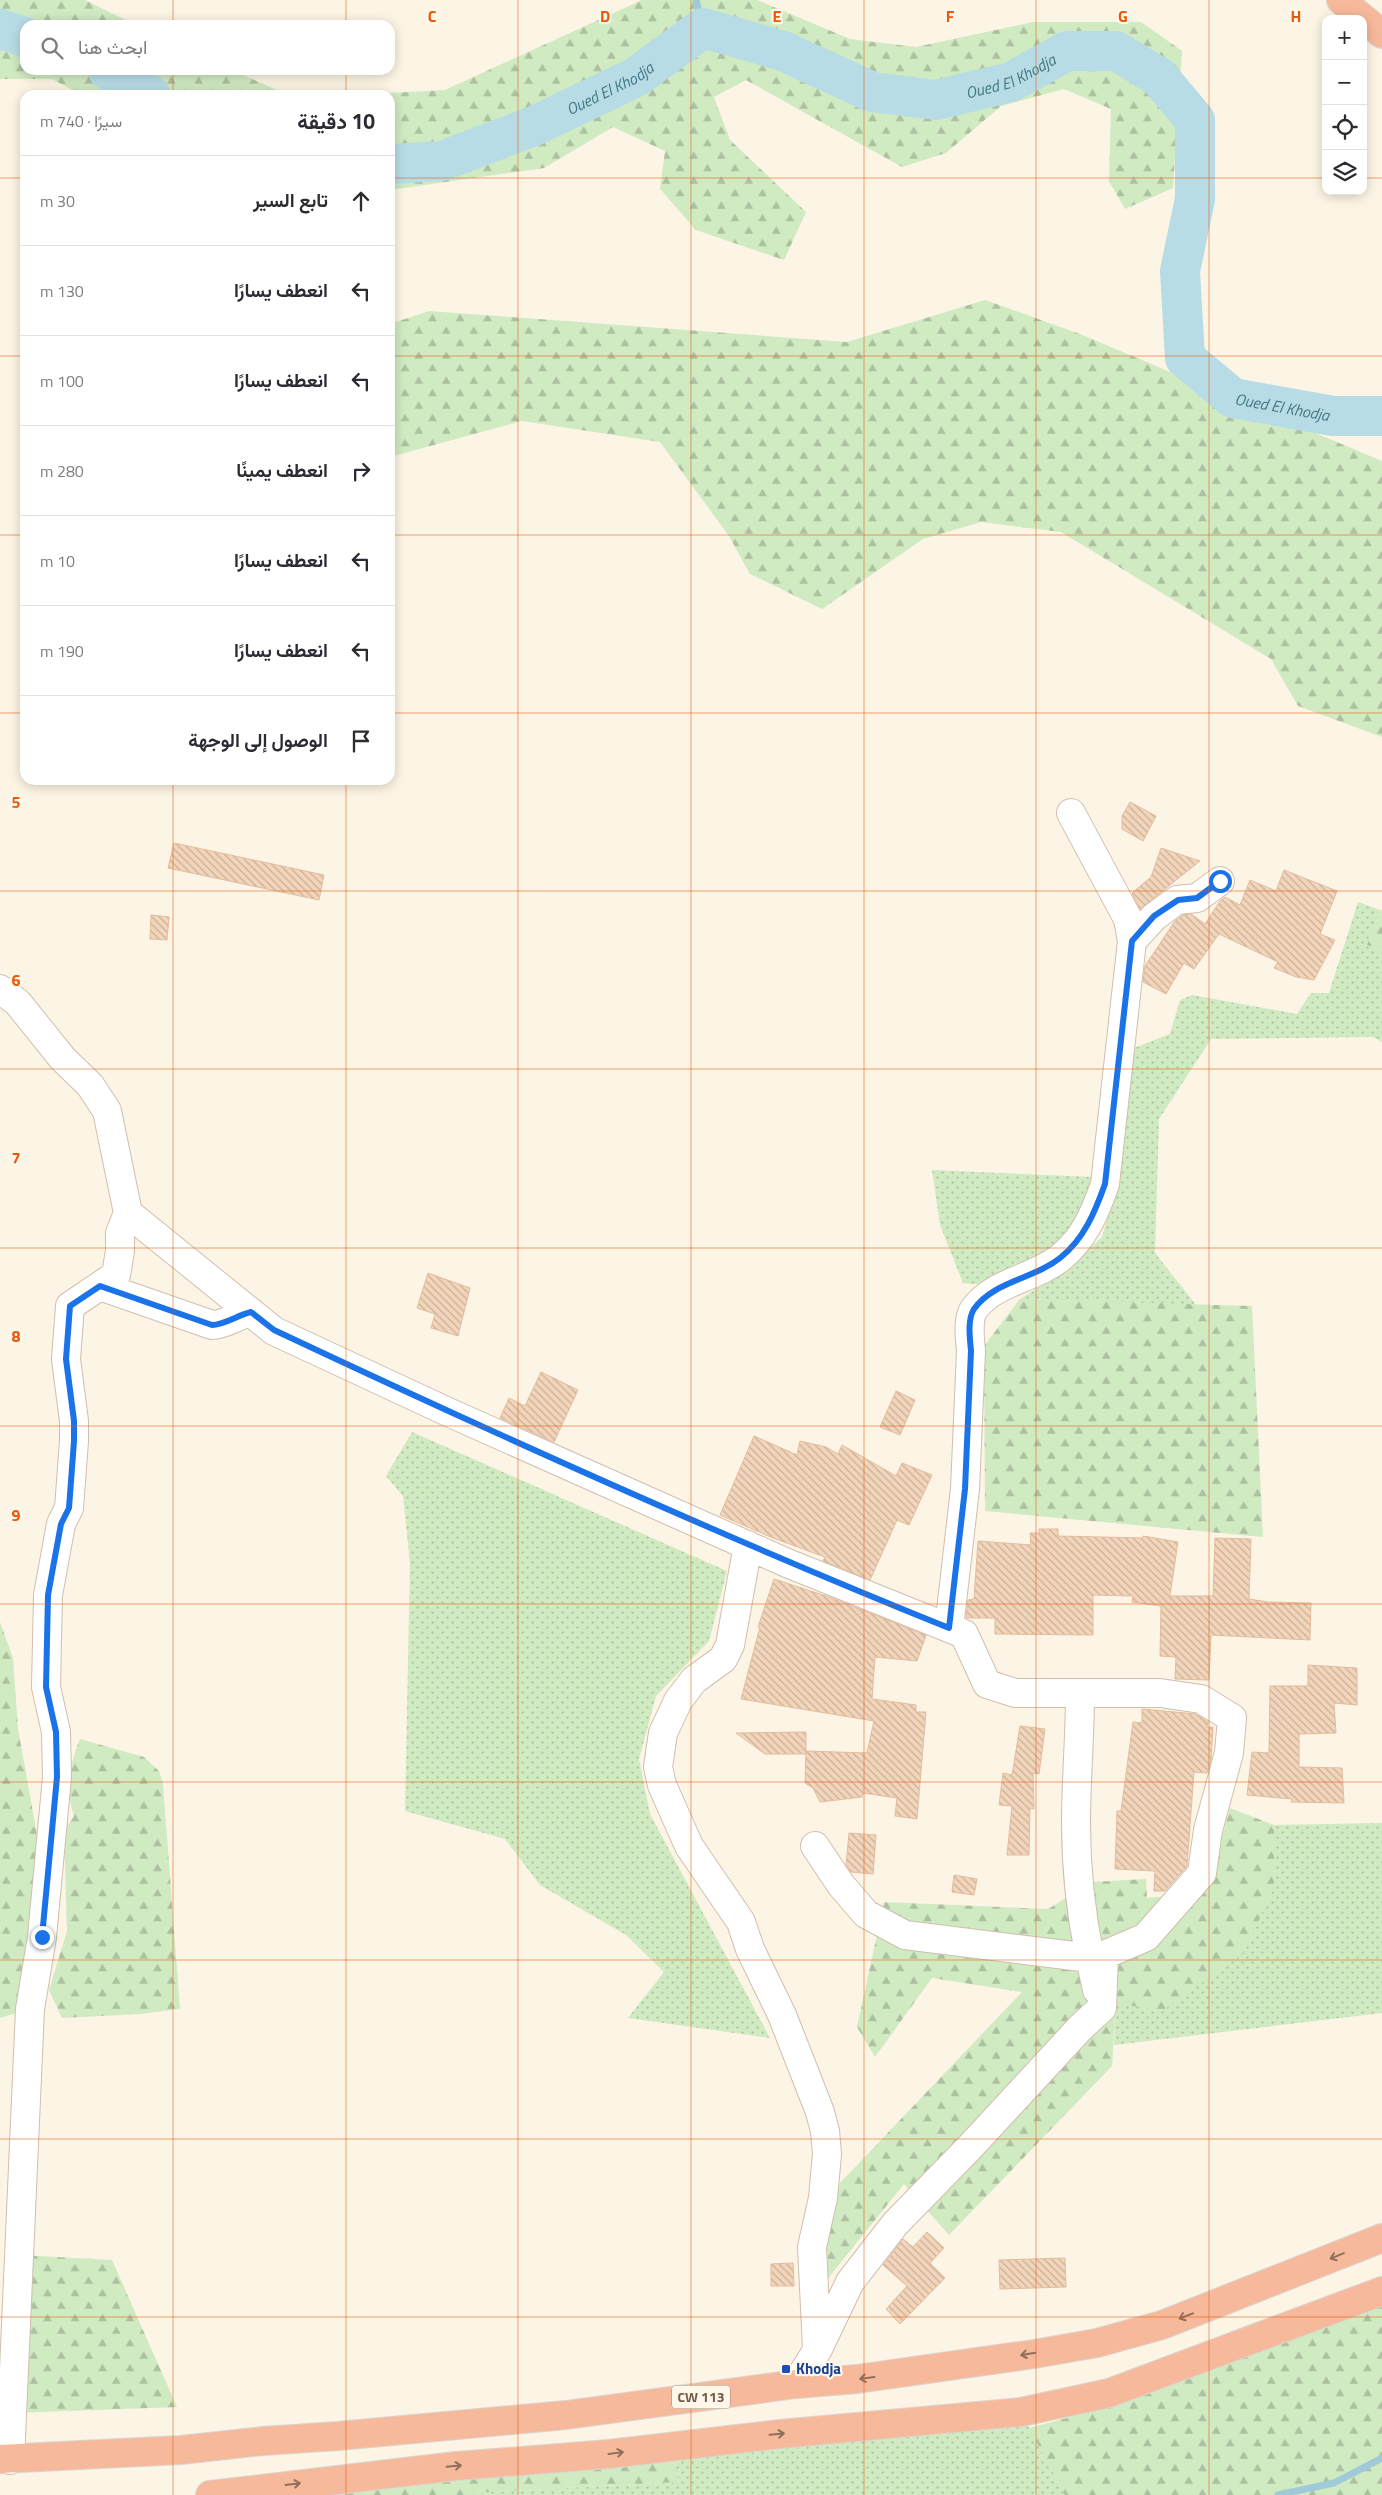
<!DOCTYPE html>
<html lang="ar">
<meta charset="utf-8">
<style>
:root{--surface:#fff;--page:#f2f2f3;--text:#2b2b33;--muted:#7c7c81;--line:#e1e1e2}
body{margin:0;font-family:"Titillium Web",Vazirmatn,sans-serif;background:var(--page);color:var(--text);direction:rtl}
.controls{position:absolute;right:15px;top:15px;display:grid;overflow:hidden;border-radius:10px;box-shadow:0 2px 12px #0003}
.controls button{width:45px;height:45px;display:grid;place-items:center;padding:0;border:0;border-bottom:1px solid var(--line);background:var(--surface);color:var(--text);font:25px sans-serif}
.stop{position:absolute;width:15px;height:15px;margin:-11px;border:4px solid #1a73e8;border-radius:50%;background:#fff}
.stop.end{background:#1a73e8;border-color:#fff;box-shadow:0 1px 5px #0008}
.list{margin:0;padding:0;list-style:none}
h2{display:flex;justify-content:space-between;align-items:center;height:65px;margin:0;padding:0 20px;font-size:21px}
h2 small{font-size:16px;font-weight:400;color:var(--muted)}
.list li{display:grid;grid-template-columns:32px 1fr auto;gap:15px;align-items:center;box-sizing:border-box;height:90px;padding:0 20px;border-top:1px solid var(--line)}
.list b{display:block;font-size:19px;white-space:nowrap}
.list em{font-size:16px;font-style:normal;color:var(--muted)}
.icon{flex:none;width:28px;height:28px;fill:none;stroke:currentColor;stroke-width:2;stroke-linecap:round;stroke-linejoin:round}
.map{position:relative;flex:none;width:1382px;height:2495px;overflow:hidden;direction:ltr}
.search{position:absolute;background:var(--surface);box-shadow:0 2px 12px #0003;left:20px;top:20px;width:375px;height:55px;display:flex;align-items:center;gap:12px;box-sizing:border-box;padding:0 18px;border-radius:15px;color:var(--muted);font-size:19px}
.panel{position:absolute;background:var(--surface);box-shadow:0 2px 12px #0003;left:20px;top:90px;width:375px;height:695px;border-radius:15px;direction:rtl}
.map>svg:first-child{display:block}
</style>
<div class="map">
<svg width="1382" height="2495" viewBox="0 0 1382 2495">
<defs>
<pattern id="grass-dots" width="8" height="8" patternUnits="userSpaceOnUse" patternTransform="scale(1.25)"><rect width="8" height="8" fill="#d0eac2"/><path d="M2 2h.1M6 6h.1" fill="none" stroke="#adc1a0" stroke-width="1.8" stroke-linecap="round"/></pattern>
<pattern id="forest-firs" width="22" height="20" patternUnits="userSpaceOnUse" patternTransform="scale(1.25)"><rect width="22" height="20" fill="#d0eac2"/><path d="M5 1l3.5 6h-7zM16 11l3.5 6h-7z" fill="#adc1a0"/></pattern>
<pattern id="building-back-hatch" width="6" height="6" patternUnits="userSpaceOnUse" patternTransform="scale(1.25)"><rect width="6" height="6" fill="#f2d5bb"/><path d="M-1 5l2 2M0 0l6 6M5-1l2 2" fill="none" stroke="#c9b09a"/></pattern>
</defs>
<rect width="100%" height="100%" fill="#fcf4e4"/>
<!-- grass -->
<path fill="url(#grass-dots)" d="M1358 902 1380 910 1367 945 1382 950V1042L1373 1037 1211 1039 1159 1119 1155 1253 1196 1305 1020 1299 1065 1271 1102 1237 1116 1189 1126 1051 1170 1034 1180 1000 1192 995 1297 1014 1311 993H1329Z
M932 1170 1093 1177 1081 1218 1053 1255 988 1285 963 1283 940 1225Z
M412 1432 727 1571 709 1641 656 1696 639 1759 650 1814 770 2038 628 2018 664 1972 626 1935 540 1885 505 1839 405 1811 410 1563 403 1496 386 1476Z
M1382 1823V2013L1114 2045 1116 2003 1274 1887V1825Z
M1021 2412 1065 2495H472V2493L678 2482 673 2445Z"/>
<!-- forest -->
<path fill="url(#forest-firs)" d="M0 0H85L136 25H25V70H232L288 95H82L52 79H0Z
M642 0H757L850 39 916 47 1033 22H1141L1182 51 1173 188 1125 209 1109 181 1111 109 1064 89 1001 106 946 153 902 167 746 80 714 97 730 140 806 212 784 260 696 230 660 189 665 151 613 127 544 168 390 190V95H353L445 90Z
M985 300 1080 334 1382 461V737L1298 706 1271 659 1061 532 981 522 923 539 822 609 750 574 729 536 660 442 522 421 390 457V324L429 311 847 342Z
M1380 910H1382V950L1367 945Z
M1020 1299 1252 1306 1263 1537 985 1511 984 1346Z
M0 1622 13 1658 18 1729 37 1835 30 2009 0 2018Z
M80 1739 144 1757 159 1771 163 1784 180 2009 140 2014 62 2018 49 1990 67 1931 64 1831 74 1816C65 1791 70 1763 80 1739Z
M1230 1808 1274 1825V1887L1244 1953 1162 2011 1116 2003 1112 2066 949 2235 904 2184 825 2282 822 2247 840 2183 1022 1992 932 1978 875 2057 857 2027 884 1902 1048 1909 1092 1882 1146 1879 1147 1898 1206 1892Z
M19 2255 112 2260 177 2407 12 2413Z
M1382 2305V2495H1065L1029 2428 1127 2402Z
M673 2445 678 2482 473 2493 472 2495H274Z"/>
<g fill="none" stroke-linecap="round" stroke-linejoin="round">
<!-- stream -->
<path stroke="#9fcbd8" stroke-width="7" d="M696 0 703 28
M1278 2495 1334 2483 1382 2458"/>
<!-- river -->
<g stroke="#b8dce6" stroke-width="40">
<path d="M0 29 25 37"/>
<path d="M108 70 150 95"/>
<path id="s1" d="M390 164 442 161 534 126 636 77 703 28 783 51 872 92 936 100 1011 82 1067 51H1116L1159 77 1195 120V199L1180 271 1185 358 1233 398 1333 416H1382"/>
</g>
</g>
<!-- building -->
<path fill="url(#building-back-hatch)" stroke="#e4bc9c" d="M1130 802 1156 816 1143 841 1122 829V816Z
M174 843 324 875 319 900 168 868Z
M1161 848 1200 861 1140 909 1132 893 1151 877Z
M1284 870 1337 891 1320 934 1335 940 1314 980 1296 977 1274 968 1278 962 1219 934 1194 969 1184 963 1166 994 1143 982 1145 966 1175 921 1183 915 1191 914 1205 924 1220 901 1225 897 1240 905 1250 880 1276 891Z
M151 915 169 917 167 940 150 939Z
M428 1273 470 1288 458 1336 431 1328 435 1314 417 1308Z
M541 1372 578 1390 554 1442 500 1418 509 1398 525 1406Z
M896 1391 915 1400 900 1435 880 1427Z
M754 1436 797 1455 800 1441 826 1447 838 1454 842 1445 896 1476 902 1463 932 1475 909 1525 897 1520 870 1580 823 1561 825 1557 773 1538 720 1515Z
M1039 1529H1058V1536L1143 1538V1536L1178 1542 1170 1596H1213L1215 1538 1251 1539 1249 1599 1268 1602 1311 1603 1310 1640 1211 1635 1209 1680 1175 1679 1176 1657 1160 1656 1161 1606 1132 1602 1133 1596 1093 1595V1635L995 1634V1618H966L968 1600 974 1599 978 1541 1031 1545 1030 1533H1039Z
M774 1579 829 1597 926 1635 917 1661 875 1657 872 1699 916 1705V1712H926L917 1819 895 1816 897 1798 863 1793 862 1797 820 1802 813 1788 805 1783 806 1751 867 1753 874 1721 741 1699 760 1627H758Z
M1308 1665 1357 1668V1705L1334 1703 1336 1733 1299 1734V1767L1342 1768 1344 1803 1291 1802 1292 1799 1247 1795 1252 1752 1269 1753 1270 1686H1308Z
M1142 1709 1196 1714 1208 1722 1207 1727H1213L1211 1760 1207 1773 1194 1772 1187 1866 1165 1891H1154L1155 1871 1115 1869 1117 1811H1121L1133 1722 1142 1723Z
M1020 1726 1045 1729 1039 1774 1033 1773 1034 1809 1030 1808 1029 1855H1007L1012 1806 999 1805 1003 1773 1012 1775Z
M806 1732V1754H765L736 1733Z
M849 1833 876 1835 873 1874 851 1872 846 1865Z
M954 1875 977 1879 974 1895 952 1892Z
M927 2232 944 2248 930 2263 945 2278 900 2324 886 2309 907 2286 883 2265 903 2239 913 2247Z
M1065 2258 1066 2287 1000 2289 999 2260Z
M793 2263 794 2286H771V2264Z"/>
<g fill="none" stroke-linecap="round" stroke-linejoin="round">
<!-- minor casing -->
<g stroke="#d0bfad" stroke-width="30">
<path id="minor" d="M1132 941 1154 917 1177 900 1197 898 1220 881
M0 989 18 1003 63 1059 90 1085 107 1111 128 1213 274 1331 448 1412 787 1563 964 1634 987 1684 1015 1693H1160L1201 1699 1232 1718 1229 1753 1208 1830 1202 1873 1146 1937 1104 1955 1102 2008 1081 2027 971 2146 895 2224 850 2282 818 2349 796 2384
M100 1286 212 1325C224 1325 238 1315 251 1312
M748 1545 730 1645 723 1659 694 1680 678 1701 663 1733 658 1767 662 1785 689 1846 741 1922 750 1949 782 2015 820 2112 825 2131 827 2154 823 2198 812 2247 817 2348
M949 1628 965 1489 971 1351C970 1339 967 1320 974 1309 995 1281 1034 1279 1060 1258 1084 1239 1095 1213 1105 1184L1132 941 1128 919 1071 813
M1080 1693C1080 1737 1076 1780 1076 1824 1076 1869 1081 1914 1090 1958
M815 1846 841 1885 866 1914 905 1935 1090 1958 1097 1990
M10 2460 30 2009 42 1937 57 1777 56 1732 46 1687 48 1595 61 1524 69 1508 74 1441V1421L66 1359 70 1306 116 1275 120 1251V1233L128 1213"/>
</g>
<!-- highway casing -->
<g stroke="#dbd5d0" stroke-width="30">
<path id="highway" d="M1341 0 1382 34
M0 2459 181 2450 263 2441 338 2436 566 2415 796 2384 857 2379 1034 2354 1097 2343 1162 2325 1382 2238
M210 2495 456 2466 609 2454 780 2434 1021 2412 1109 2393 1382 2291"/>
</g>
<!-- minor -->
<use href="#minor" stroke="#fff" stroke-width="28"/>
<!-- highway -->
<use href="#highway" stroke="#f7b99b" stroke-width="28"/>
</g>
<!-- one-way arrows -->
<defs><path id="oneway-shaft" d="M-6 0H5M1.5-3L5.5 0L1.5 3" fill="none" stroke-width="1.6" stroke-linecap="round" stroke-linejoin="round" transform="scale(1.25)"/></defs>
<g stroke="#8f6f59">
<use href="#oneway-shaft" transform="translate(1337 2256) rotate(158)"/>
<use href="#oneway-shaft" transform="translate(1186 2316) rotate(159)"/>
<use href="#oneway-shaft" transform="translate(1028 2354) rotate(171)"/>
<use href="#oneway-shaft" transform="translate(867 2378) rotate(172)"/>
<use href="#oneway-shaft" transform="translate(777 2434) rotate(-5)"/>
<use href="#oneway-shaft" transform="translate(616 2453) rotate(-8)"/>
<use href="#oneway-shaft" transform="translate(454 2466) rotate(-5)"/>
<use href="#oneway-shaft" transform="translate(293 2484) rotate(-7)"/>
</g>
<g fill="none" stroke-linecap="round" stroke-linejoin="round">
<!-- route -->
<path stroke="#1a73e8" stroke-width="6" d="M42 1937 57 1777 56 1732 46 1687 48 1595 61 1524 69 1508 74 1441V1421L66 1359 70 1306 100 1286 212 1325C224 1325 238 1315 251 1312L274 1330C497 1435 721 1536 949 1628L965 1489 971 1351C970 1339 967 1320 974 1309 994 1281 1034 1279 1060 1258 1084 1239 1095 1212 1105 1184L1132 941 1154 916 1178 900 1197 898 1220 881"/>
</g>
<!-- grid -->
<path fill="none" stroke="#e8590c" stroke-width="1" stroke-opacity="0.55" d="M173 0V25M346 0V25M518 0V2495M691 0V2495M864 0V2495M1036 0V2495M1209 0V2495M173 70V95M346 70V95M0 178H25M390 178H1326M1363 178H1382M0 356H25M390 356H1382M0 535H25M390 535H1382M0 713H25M390 713H1382M173 780V2495M346 780V2495M0 891H1382M0 1069H1382M0 1248H1382M0 1426H1382M0 1604H1382M0 1782H1382M0 1960H1382M0 2139H1382M0 2317H1382"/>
<!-- markers -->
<rect fill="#1a4fb4" stroke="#fff8ea" stroke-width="2" x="781" y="2364" width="10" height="10" rx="2.5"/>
<g text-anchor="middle" stroke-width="4.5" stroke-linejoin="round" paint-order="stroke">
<!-- shield labels -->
<rect fill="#fff8ea" stroke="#9e8b79" stroke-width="1" x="672" y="2385.5" width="58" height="23" rx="4"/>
<g font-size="14" font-weight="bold" fill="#755c49">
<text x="701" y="2402">CW 113</text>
</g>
<!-- transit labels -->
<g font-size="15" font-weight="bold" fill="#164399" stroke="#fff8ea" text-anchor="start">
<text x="796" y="2374">Khodja</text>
</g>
<!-- water labels -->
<g font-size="16" font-style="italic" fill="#437888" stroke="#fff8ea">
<text dy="6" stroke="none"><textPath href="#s1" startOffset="671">Oued El Khodja</textPath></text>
<text dy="6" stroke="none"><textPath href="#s1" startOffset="235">Oued El Khodja</textPath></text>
<text dy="6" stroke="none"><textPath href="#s1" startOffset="1241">Oued El Khodja</textPath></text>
</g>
</g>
<g font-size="16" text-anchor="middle" font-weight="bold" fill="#e8590c" stroke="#fff8ea" stroke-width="4.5" stroke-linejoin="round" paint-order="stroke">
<text x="432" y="22">C</text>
<text x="605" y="22">D</text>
<text x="777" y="22">E</text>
<text x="950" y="22">F</text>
<text x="1123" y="22">G</text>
<text x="1296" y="22">H</text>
<text x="16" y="808">5</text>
<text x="16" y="986">6</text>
<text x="16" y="1164">7</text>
<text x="16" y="1342">8</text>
<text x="16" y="1521">9</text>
</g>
</svg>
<div class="controls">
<button>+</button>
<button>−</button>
<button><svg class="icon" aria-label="locate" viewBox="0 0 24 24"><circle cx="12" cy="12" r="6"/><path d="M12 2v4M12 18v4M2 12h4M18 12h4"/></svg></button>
<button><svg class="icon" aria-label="layers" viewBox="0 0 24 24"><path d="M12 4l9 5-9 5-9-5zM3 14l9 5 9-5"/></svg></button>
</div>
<div class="stop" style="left:1220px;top:881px"></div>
<div class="stop end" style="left:42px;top:1937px"></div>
<div class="search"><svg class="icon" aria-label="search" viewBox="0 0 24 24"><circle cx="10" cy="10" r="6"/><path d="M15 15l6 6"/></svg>ابحث هنا</div>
<section class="panel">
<h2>10 دقيقة<small>سيرًا · 740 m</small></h2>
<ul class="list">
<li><svg class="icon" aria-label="ahead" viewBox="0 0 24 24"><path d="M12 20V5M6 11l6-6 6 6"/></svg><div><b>تابع السير</b></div><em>30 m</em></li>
<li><svg class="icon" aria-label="left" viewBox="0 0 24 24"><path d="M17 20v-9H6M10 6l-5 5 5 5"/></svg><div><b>انعطف يسارًا</b></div><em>130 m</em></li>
<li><svg class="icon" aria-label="left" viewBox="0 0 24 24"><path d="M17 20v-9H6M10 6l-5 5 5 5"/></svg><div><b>انعطف يسارًا</b></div><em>100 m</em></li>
<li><svg class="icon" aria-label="right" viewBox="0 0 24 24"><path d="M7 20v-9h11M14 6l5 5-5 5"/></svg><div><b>انعطف يمينًا</b></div><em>280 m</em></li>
<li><svg class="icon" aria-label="left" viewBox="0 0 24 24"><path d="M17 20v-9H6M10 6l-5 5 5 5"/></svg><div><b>انعطف يسارًا</b></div><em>10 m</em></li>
<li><svg class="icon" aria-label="left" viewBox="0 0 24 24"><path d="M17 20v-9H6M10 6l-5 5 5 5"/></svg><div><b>انعطف يسارًا</b></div><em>190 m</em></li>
<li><svg class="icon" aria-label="arrive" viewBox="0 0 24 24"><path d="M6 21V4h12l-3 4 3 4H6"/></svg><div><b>الوصول إلى الوجهة</b></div></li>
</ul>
</section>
</div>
